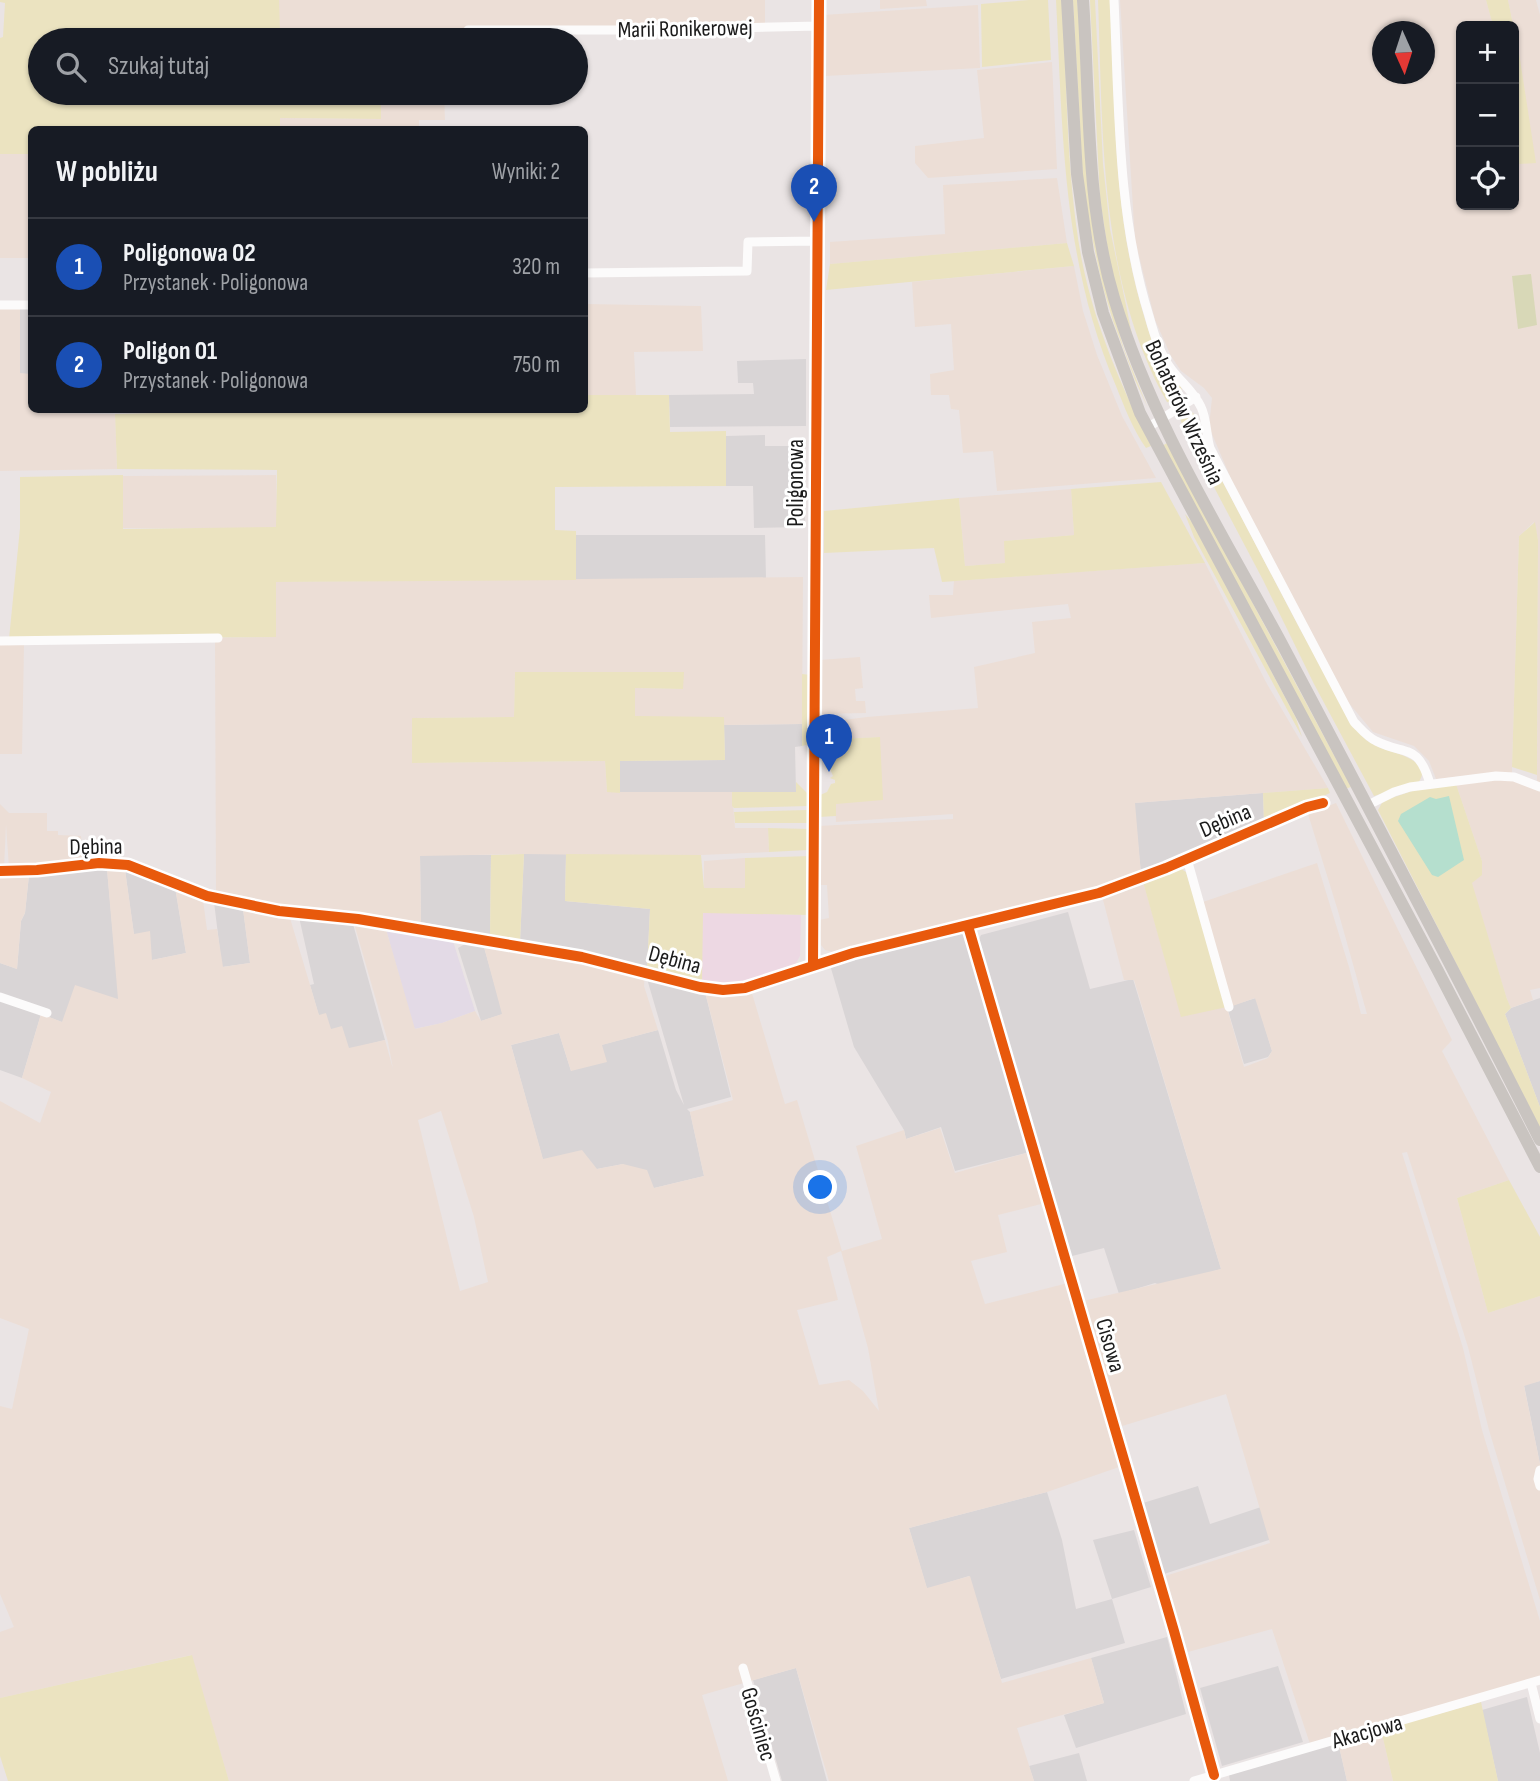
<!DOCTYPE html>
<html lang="pl">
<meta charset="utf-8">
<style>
:root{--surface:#171b24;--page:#242831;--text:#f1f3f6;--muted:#9ea1a6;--line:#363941;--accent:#b45309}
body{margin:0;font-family:"Sofia Sans Condensed",sans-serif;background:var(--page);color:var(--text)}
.controls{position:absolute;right:21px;top:21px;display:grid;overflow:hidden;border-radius:10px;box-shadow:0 2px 5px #0004}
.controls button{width:63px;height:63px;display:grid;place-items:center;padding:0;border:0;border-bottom:2px solid var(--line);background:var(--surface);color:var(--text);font:35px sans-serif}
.compass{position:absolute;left:1372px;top:21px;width:63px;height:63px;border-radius:50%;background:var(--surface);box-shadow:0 2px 5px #0004;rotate:177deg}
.you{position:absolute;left:821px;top:1188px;width:24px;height:24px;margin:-18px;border:5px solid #fff;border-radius:50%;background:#1a73e8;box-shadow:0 0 0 10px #1a73e833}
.badge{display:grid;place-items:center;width:46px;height:46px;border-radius:50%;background:var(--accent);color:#fff;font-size:23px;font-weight:700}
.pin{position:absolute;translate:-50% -58px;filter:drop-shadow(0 2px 4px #0008)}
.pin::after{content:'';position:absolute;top:37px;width:24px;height:21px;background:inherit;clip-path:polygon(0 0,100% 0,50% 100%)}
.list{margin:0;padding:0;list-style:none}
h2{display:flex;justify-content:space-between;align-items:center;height:91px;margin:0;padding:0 28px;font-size:30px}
h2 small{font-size:23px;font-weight:400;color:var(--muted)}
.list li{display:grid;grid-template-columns:46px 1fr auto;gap:21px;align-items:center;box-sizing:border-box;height:98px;padding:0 28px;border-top:2px solid var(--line)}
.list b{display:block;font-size:26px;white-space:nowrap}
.list p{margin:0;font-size:23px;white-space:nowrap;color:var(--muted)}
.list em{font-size:23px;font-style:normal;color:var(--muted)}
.icon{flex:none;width:38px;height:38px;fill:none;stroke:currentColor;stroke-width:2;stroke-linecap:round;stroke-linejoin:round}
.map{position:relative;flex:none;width:1540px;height:1781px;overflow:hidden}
.search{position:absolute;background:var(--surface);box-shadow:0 2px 5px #0004;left:28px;top:28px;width:560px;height:77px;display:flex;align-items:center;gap:18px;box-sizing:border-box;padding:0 24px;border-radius:38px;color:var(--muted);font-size:26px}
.panel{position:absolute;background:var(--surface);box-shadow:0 2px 5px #0004;left:28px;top:126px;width:560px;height:287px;border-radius:10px}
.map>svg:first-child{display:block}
</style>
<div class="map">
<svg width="1540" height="1781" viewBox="0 0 1540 1781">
<rect width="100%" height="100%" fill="#eae4e4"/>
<!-- residential -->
<path fill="#d9d5d6" d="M20 309H31V374H20Z
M806 359V426L670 427 669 395 754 394 753 383H738L737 361Z
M765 435V446H804L805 527 754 528 753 486H726V436Z
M576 535H765L766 578 576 580Z
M802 724V746L795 747 796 792 620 793V761L725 760 724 725Z
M1263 793 1264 822 1141 874 1134 803Z
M524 854H566L565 901 650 909 647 969 564 949 520 942Z
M420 855H491L490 935 421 922Z
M107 869 119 1000 62 1022 41 1014 22 1078 0 1070V963L17 969 21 921 25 913 29 875Z
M125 870 175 887 186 953 152 960 134 935Z
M214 902 243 909 250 963 222 967Z
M1068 912 1090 989 1133 979 1221 1269 1163 1286 1155 1283 1119 1294 1104 1248 1068 1257 978 941 981 935Z
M299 917 353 924 385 1040 349 1049 319 1016 310 985 314 984Z
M963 930 1030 1152 955 1171 941 1127 906 1139 904 1130 854 1047 830 965Z
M465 944 484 947 503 1014 481 1021 458 948Z
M645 972 704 988 731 1097 687 1109 690 1112 704 1176 654 1188 623 1164 597 1169 543 1160 511 1045 559 1033 571 1071 601 1045 658 1030 676 1090 684 1105Z
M1256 998 1272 1051 1268 1057 1244 1064 1227 1007Z
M1540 998V1107L1505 1014 1511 1008Z
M1540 1381V1464L1524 1385Z
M1198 1486 1210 1524 1261 1507 1272 1539 1164 1574 1143 1503Z
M1047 1492 1062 1540 1076 1609 1112 1599 1093 1540 1134 1530 1151 1587 1112 1599 1125 1643 1001 1679 969 1576 927 1589 909 1528Z
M1167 1637 1186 1714 1076 1748 1064 1715 1104 1703 1091 1658Z
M1278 1666 1303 1742 1222 1766 1200 1688Z
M796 1668 827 1781H782L753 1680Z
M1527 1697 1540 1753V1781H1498L1482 1710Z
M1338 1742 1347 1781H1230L1229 1775Z
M1079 1753 1087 1781H1034L1029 1766Z"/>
<!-- commercial -->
<path fill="#edd8e3" d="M702 912 801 915 800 956 795 965 744 984 702 983Z"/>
<!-- industrial -->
<path fill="#e3dae6" d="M385 926 451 935 475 1011 442 1023 414 1029Z"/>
<!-- farmland -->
<path fill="#ecded6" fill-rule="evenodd" d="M279 0H765V28L444 30 443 40H381L380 29 279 32Z
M880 0H926L927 6 880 9Z
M1120 0H1486L1493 26H1461V205H1514V129L1519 164V53L1508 0H1536L1540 15V783L1537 781 1538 540 1534 522 1519 536 1512 767V777L1540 787V988L1530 990 1533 1000 1511 1008 1507 999 1471 883 1482 861 1456 784 1490 773 1436 779 1429 761 1414 746 1373 732 1348 702 1235 488 1209 427 1212 398 1204 388 1181 371 1171 356 1155 320 1135 240ZM1382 32H1424V74H1382Z
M978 5 980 68 825 76 823 15Z
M1052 62 1057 169 928 178 915 163V146L984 138 977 70Z
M381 93H444L445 120H419V129L280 130V118L381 119Z
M0 154H31V280L30 281 29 258H0Z
M1057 178 1067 243 830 264V242L945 234 943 185Z
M1074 266 1083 311 1097 355 1122 416 1156 478 997 491 993 451 963 453 959 410 951 409 949 395H931L930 374 954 370 951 324 915 327 912 282Z
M585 304 701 306 703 351 634 352 636 395H585Z
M0 309H20V373L31 374 32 410H282L44 413 115 414 117 469 0 471Z
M276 475 277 528H123V476Z
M1071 489 1074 535 1005 541 1006 563 965 566 959 498Z
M1205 563 1267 684 1328 788 1135 803 1141 874 1096 890 975 921 836 953 825 950 821 945 819 920 829 918 827 885H820L818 826 953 819V814L836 822 835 804 880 737 819 740 820 723 867 717 978 708 974 667 1035 653 1032 622 1071 618 1068 604 931 618 929 595H953L954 581Z
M803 577 802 724 724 725V717H635V688L683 689V672H515L514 717 412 718V763L605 761 607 792H732L735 828H768L769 852 678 856 524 854 420 856 421 922 330 909H310L309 906H299L297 909 216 894 215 638 276 637 275 582Z
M0 645H24L22 754H0Z
M860 657 863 688 855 689 856 701H865L866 713 820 714V660Z
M1336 803 1452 1040 1442 1051 1509 1180 1457 1198 1488 1313 1540 1296V1381L1524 1386 1540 1464V1600L1489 1430 1468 1347 1407 1152 1402 1153 1463 1348 1482 1430 1540 1621V1676L1310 1744 1272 1629 1188 1652 1162 1577 1270 1543 1226 1394 1119 1427 1083 1301 1221 1269 1134 980H1124L1102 896 1143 882 1182 1017 1197 904 1317 863 1349 967 1361 1014H1367L1338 911 1308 814ZM1255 998 1272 1051 1268 1058 1244 1067 1227 1008Z
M0 804 9 813H47V831H58V835L81 836 83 858 78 861 9 868 6 825 4 867H0Z
M745 858V888H704V861Z
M107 869 125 870 134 934 150 931 152 960 186 953 175 887 203 900 207 930 217 929 223 967 250 963 243 909 290 918 319 1015 326 1013 331 1029 342 1026 349 1048 385 1040 393 1069 388 1042 354 923 385 926 415 1029 442 1023 475 1011 481 1021 502 1014 484 947 536 956 534 949 645 972 644 986 658 1030 602 1045 607 1062 571 1071 559 1033 511 1045 543 1159 582 1150 597 1169 623 1164 647 1170 654 1188 704 1176 690 1112 733 1100 704 988 751 990 785 1104 797 1100 842 1251 882 1239 856 1146 904 1130 906 1139 940 1128 955 1173 1030 1152 1045 1203 998 1215 1007 1252 971 1261 985 1304 1068 1283 1122 1466 1047 1492 909 1528 927 1588 970 1576 1002 1683 1091 1658 1104 1703 1017 1728 1034 1781H829L796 1668 702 1695 728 1781H229L191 1655 0 1698V1632L14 1627 0 1594V1406L12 1409 29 1329 0 1318V1101L40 1123 51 1092 22 1078 41 1014 62 1022 75 985 118 999ZM441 1111 474 1217 488 1282 460 1291 418 1120ZM841 1251 868 1348 879 1411 863 1391 849 1380 819 1385 797 1310 838 1300 827 1257Z
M0 875H29L25 913 21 921 17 969 0 963Z
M1381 1730 1393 1781H1347L1338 1742Z"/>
<!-- grass -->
<path fill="#ebe3c0" d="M0 0H279L280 32 380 29V40H40V93H381V119L280 118V130H32L31 154H0V38L3 37 5 3 0 2Z
M1029 0H1048L1051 60 982 67 981 4Z
M1056 0H1063C1067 86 1066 176 1082 261 1095 326 1121 386 1151 446L1146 448C1133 430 1124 406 1116 386 1062 260 1063 134 1056 0Z
M1073 0H1077L1104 283 1124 349 1148 408 1135 380 1113 321 1102 284 1084 200Z
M1090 0H1095L1103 164 1110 229 1132 334 1125 322 1110 264 1100 198Z
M1098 0H1110C1115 97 1113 197 1137 291 1144 316 1151 344 1164 366 1168 374 1177 380 1181 387 1184 395 1180 401 1175 406L1173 403 1167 402C1099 282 1103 134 1098 0Z
M1486 0H1508L1519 53 1536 163 1519 164 1514 129V26H1493Z
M1067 243 1074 266 826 290 830 264Z
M585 395H669L670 432 726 431V486L555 487V530L576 531V580L276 582V637L9 639 20 528V477L123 475V529L276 527 277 470 117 469 115 414 282 410H584Z
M1187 410C1203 415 1199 433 1205 448L1301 631 1366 740C1371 743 1376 746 1381 748 1394 753 1435 761 1418 783L1374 796 1314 684 1263 580 1186 434 1179 416Z
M1167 443 1351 787 1345 789 1162 446Z
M1161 482 1205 563 942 582 934 548 824 553V511L959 498 965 566 1005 563 1004 541 1074 535 1071 489Z
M1185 514 1192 522 1296 718 1302 737 1194 537Z
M1535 522 1538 540 1537 775 1512 767 1519 536Z
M515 672H684L683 689 635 688V716L724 717 725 760 620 761V793L607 792 605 761 412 763V718L514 717Z
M802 674 811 675 810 741 809 744 802 746Z
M880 737 883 800 836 804V816L819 817 820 795 827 792 831 784 835 783V780L830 778 833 776 830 769 827 770 819 752V740Z
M796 782 809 795V806L734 808 732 806V792H796Z
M1456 784 1482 861V875L1472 883 1507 999 1511 1008 1505 1014 1540 1107V1128L1378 810 1383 801 1418 789Z
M1328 788 1330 793 1264 822 1263 793Z
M807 810V823H735L734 812Z
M768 828 810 829V848L808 850 769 852Z
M524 854 520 942 490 935 491 855Z
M566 854 701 855 704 888H745V858L811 856 810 915 703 913 702 983 647 969 650 909 565 901Z
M1178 867 1186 872 1227 1007 1181 1017 1143 882Z
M1509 1180 1540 1237V1296L1488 1313 1457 1198Z
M192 1655 229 1781H8L0 1756V1698Z
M1481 1702 1498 1781H1393L1381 1730Z"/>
<!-- forest -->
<path fill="#d8d8b7" d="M1531 274 1537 325 1518 329 1512 276Z"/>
<!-- water -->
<path fill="#b5dfce" d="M1449 796 1464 860 1438 877 1432 875 1398 821 1401 814 1430 797 1436 799Z"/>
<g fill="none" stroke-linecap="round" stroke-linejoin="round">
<!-- street -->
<path stroke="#fcfbfb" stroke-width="9" d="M1114 0C1119 106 1117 214 1149 316 1154 334 1160 355 1172 370 1182 383 1194 392 1201 407 1207 419 1206 435 1210 448L1354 722C1361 729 1367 737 1376 741 1405 756 1418 742 1430 784
M468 30H653L819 26
M584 273 747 271 748 242 818 241
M0 305H32
M1147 428 1196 397
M0 641 218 638
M1368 805 1394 792 1410 787 1496 776 1514 777 1540 787
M1187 859 1229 1007
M0 871 37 870 99 863 128 865 207 896 279 911 358 919 582 957 700 987 723 990 745 988 853 953 1099 893 1166 868 1307 807 1323 803
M968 926 1174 1631 1214 1775
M813 965 819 0
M0 997 47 1013
M1540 1470 1538 1479 1540 1486
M743 1668 776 1781
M1531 1683 1540 1719
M1194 1781 1540 1680"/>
<!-- secondary -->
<path stroke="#c9c4c0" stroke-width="12" d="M1067 0 1077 174 1088 252 1103 313 1140 413 1437 969 1540 1167
M1083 0C1090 99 1085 202 1114 298 1151 421 1222 533 1283 646 1370 810 1456 974 1540 1140"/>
<!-- cycleway casing -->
<g stroke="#fff" stroke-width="15">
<path id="cycleway" d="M0 871 37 870 99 863 128 865 207 896 279 911 358 919 582 957 700 987 723 990 745 988 853 953 1099 893 1166 868 1307 807 1323 803
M968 926 1174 1631 1214 1775
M813 965 819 0"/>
</g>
<!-- cycleway -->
<use href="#cycleway" stroke="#e8590c" stroke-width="10"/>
</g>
<g text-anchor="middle" stroke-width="6" stroke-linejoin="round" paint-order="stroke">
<!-- street labels -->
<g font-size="23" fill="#1b1b1b" stroke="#fff">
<text transform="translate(685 28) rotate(-1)" y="8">Marii Ronikerowej</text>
<text transform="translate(1185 412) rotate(65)" y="8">Bohaterów Września</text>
<text transform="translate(795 483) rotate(-90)" y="8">Poligonowa</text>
<text transform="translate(1225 820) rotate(-23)" y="8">Dębina</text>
<text transform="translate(96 846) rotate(-1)" y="8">Dębina</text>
<text transform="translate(675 959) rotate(15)" y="8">Dębina</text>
<text transform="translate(1111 1345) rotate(74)" y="8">Cisowa</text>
<text transform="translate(759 1724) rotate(74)" y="8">Gościniec</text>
<text transform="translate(1367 1731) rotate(-16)" y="8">Akacjowa</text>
</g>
</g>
</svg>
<div class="controls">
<button>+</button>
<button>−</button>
<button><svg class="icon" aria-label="locate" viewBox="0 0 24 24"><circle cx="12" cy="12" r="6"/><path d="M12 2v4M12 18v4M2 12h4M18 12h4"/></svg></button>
</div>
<svg class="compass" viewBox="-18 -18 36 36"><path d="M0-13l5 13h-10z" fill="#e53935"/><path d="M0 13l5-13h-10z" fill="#9ea1a6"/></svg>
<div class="you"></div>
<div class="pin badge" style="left:829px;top:772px;background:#1a4fb4">1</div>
<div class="pin badge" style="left:814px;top:222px;background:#1a4fb4">2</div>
<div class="search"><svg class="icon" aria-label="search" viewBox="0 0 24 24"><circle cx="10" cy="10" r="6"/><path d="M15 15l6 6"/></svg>Szukaj tutaj</div>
<section class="panel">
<h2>W pobliżu<small>Wyniki: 2</small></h2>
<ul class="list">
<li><span class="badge" style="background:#1a4fb4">1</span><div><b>Poligonowa 02</b><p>Przystanek · Poligonowa</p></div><em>320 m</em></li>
<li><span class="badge" style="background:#1a4fb4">2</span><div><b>Poligon 01</b><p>Przystanek · Poligonowa</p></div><em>750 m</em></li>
</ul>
</section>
</div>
